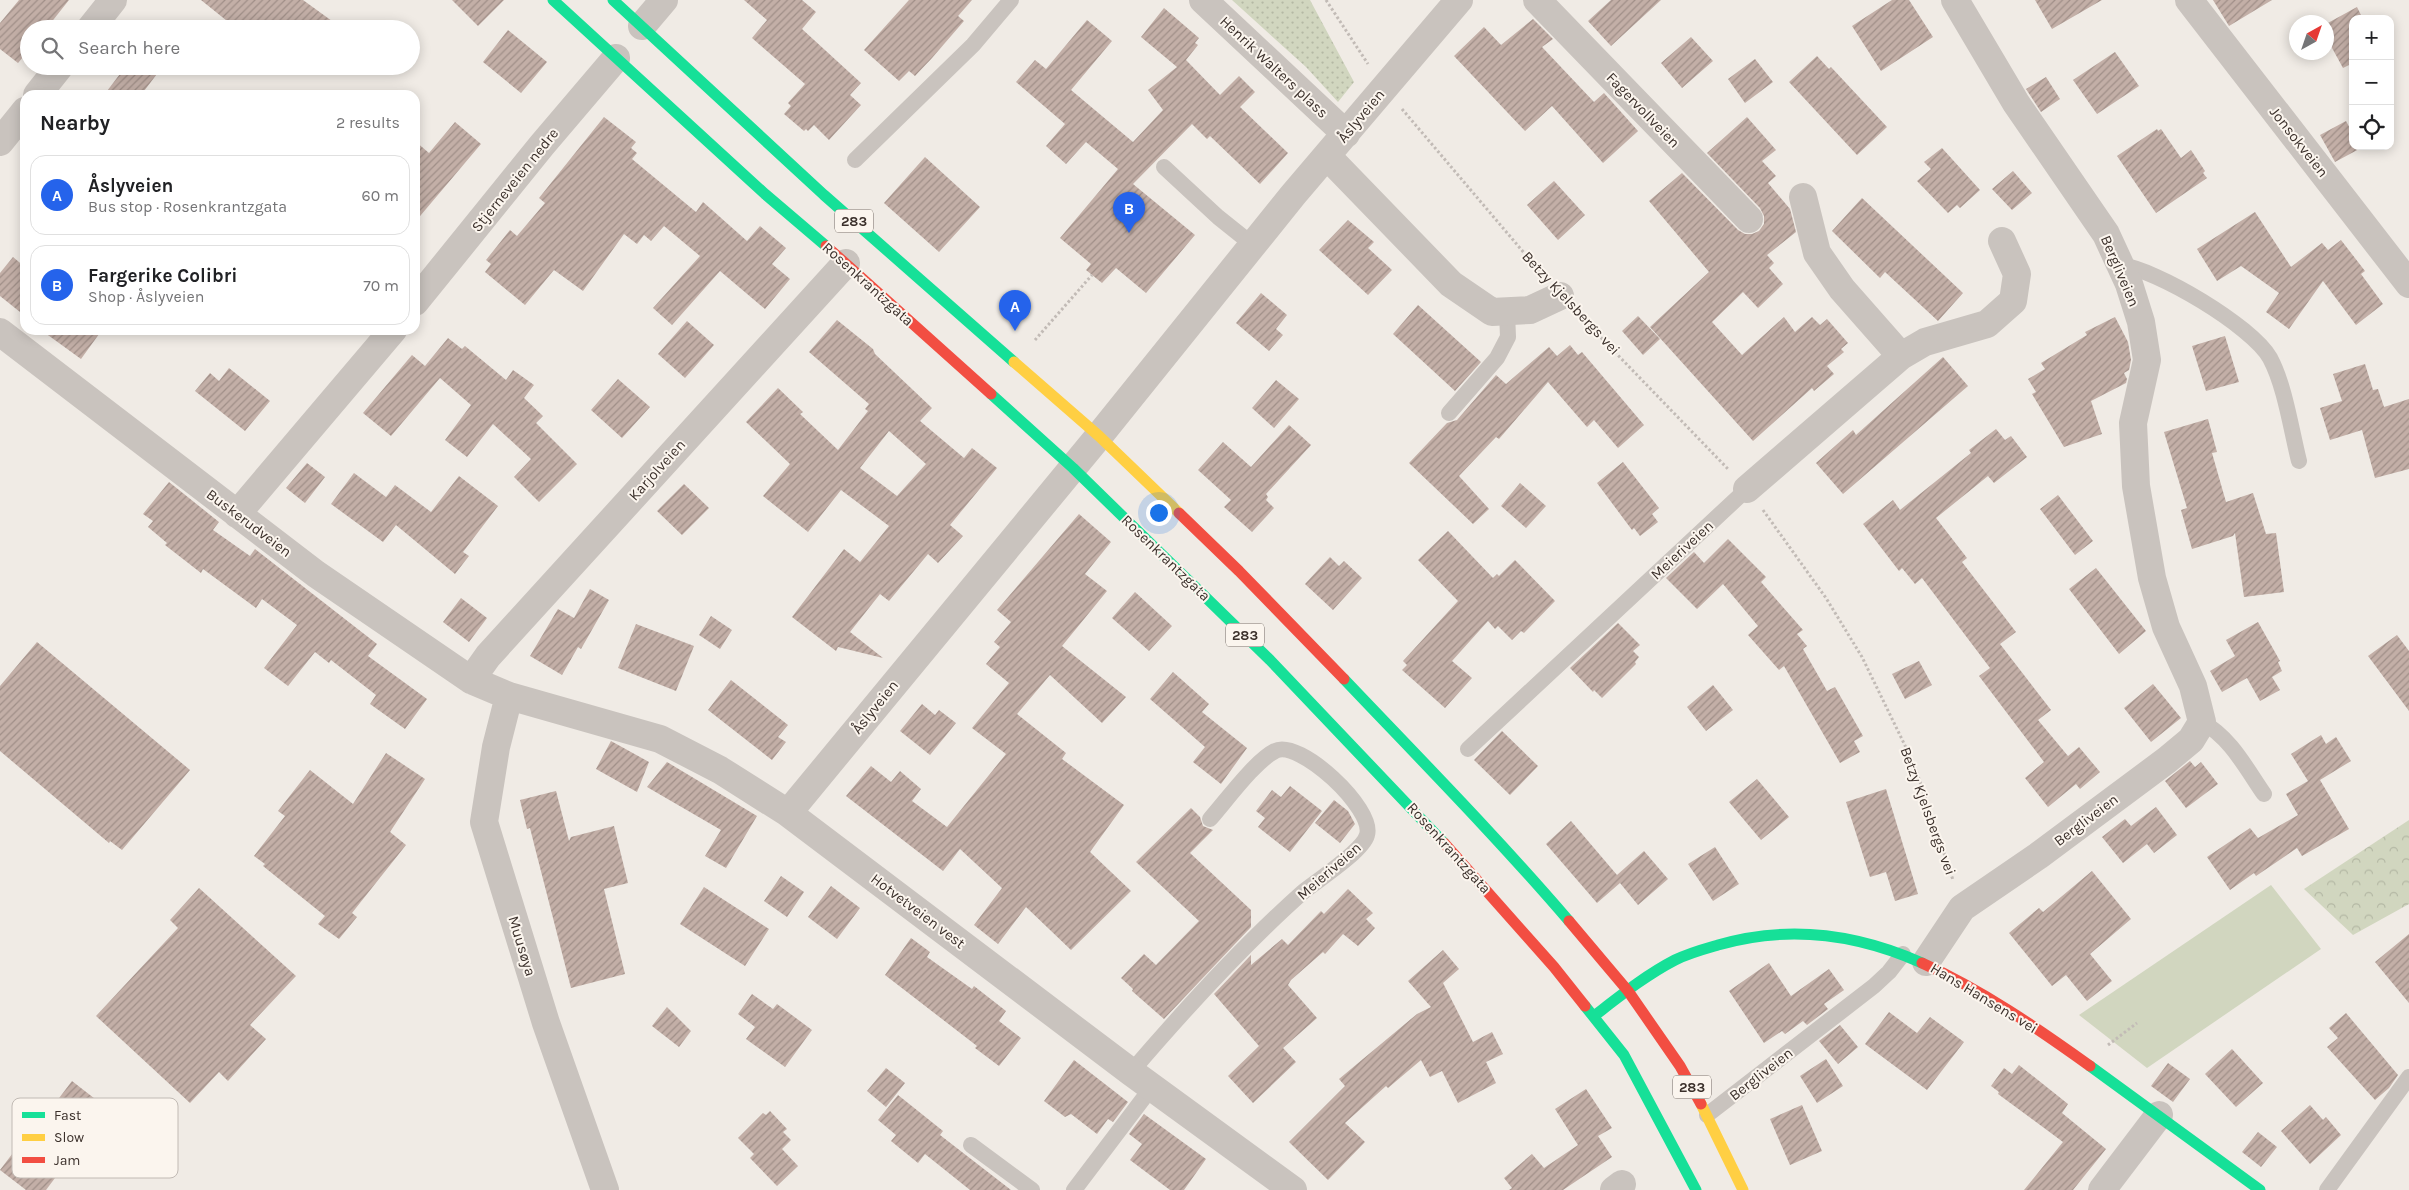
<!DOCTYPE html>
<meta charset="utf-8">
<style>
:root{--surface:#fff;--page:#f6f6f6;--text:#202124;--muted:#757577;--line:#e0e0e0;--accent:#2563eb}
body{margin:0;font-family:Karla,sans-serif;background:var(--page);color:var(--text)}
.controls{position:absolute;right:15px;top:15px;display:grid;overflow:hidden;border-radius:10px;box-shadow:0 2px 12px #0003}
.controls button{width:45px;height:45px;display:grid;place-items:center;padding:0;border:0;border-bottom:1px solid var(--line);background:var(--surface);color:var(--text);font:25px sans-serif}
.compass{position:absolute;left:2289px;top:15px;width:45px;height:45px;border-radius:50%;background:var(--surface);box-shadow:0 2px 12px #0003;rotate:40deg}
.you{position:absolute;left:1158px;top:512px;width:18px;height:18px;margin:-12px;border:4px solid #fff;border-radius:50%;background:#1a73e8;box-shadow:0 0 0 8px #1a73e833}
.badge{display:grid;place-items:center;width:32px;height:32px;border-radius:50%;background:var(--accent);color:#fff;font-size:16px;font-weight:700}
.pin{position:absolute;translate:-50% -41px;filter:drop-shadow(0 1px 2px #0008)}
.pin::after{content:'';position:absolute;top:26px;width:18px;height:15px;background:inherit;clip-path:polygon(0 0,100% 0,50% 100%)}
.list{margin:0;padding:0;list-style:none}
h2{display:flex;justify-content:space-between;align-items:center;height:65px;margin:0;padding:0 20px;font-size:21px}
h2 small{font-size:16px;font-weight:400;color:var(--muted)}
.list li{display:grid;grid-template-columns:32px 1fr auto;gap:15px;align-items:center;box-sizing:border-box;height:80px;margin:0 10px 10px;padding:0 10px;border:1px solid var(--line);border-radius:15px}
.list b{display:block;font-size:19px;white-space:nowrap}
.list p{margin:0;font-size:16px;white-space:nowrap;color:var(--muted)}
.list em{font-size:16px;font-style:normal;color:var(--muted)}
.icon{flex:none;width:28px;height:28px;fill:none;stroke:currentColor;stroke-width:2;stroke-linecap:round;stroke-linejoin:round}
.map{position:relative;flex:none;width:2409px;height:1190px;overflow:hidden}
.search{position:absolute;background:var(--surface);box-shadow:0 2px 12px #0003;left:20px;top:20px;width:400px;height:55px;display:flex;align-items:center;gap:12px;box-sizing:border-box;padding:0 18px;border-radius:28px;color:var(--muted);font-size:19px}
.panel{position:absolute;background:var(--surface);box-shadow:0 2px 12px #0003;left:20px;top:90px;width:400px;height:245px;border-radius:15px}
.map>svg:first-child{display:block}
</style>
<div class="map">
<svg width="2409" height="1190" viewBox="0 0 2409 1190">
<defs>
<pattern id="forest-crowns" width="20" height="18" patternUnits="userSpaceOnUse" patternTransform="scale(1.25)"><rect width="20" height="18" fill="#d1d6bf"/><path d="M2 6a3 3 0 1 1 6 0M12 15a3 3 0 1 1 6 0" fill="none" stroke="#b4b8a4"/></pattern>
<pattern id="park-dots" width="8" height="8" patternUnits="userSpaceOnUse" patternTransform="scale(1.25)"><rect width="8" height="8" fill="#d1d6bf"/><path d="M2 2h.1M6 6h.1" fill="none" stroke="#b4b8a4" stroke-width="1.8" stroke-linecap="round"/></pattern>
<pattern id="building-hatch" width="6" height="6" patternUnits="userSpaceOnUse" patternTransform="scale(1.25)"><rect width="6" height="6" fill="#c3afa7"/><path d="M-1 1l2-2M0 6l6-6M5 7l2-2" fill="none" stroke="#a08f88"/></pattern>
</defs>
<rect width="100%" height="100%" fill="#f0ebe5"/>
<!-- forest -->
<path fill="url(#forest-crowns)" d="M2409 820V904L2353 935 2304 889Z"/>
<!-- park -->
<path fill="url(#park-dots)" d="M1232 0H1310L1354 82 1338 102 1306 67Z"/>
<!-- pitch -->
<path fill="#d1d6bf" d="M2271 885 2321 949 2147 1068 2079 1015Z"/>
<!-- building -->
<path fill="url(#building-hatch)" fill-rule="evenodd" d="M19 0H69L46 29H29V50L18 63 0 49V23Z
M201 0H303L343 29H237Z
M452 0H504L478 26Z
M744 0H802L816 12 802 29 861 83 850 95 861 105 829 140 814 125 808 131 806 129 804 131 784 114 791 106 788 103 805 84 752 38 767 20Z
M909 0H972L958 16 964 21 932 58 915 76 909 71 899 81 864 50Z
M1611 0H1661L1611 46 1588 21Z
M1892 0H1909L1933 37 1881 71 1852 26Z
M2035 0H2102L2052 29Z
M2213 0H2272L2229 26Z
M2357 7 2363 19H2353V63L2343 68 2326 37V24Z
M1164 8 1199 38 1195 43 1198 45 1186 60 1220 95 1239 76 1255 92 1240 107 1288 153 1260 184 1210 136 1207 139 1192 124 1133 184 1195 235 1146 293 1116 268 1102 283 1086 270 1091 264 1060 238 1118 169 1086 142 1066 164 1046 146 1065 124 1016 82 1035 60 1046 69 1087 20 1112 41 1071 90 1133 142 1163 110 1148 90 1177 67 1141 37Z
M1533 19 1553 39 1542 47 1594 102 1604 93 1638 131 1603 163 1552 106 1525 131 1454 56 1484 27 1501 45Z
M508 30 547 62 521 93 483 62Z
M1691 37 1713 61 1682 88 1661 63Z
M2115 52 2139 86 2097 114 2073 80Z
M1817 56 1829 69 1831 67 1887 127 1857 155 1789 82Z
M1755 59 1773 82 1745 103 1728 79Z
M126 66H163L141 95H104Z
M2046 77 2060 99 2041 112 2026 89Z
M604 117 636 142 631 148 637 153 632 159 696 212 703 202 747 241 760 226 786 248 772 264 790 279 765 309 720 271 672 325 653 308 700 256 664 226 651 241 644 235 637 244 624 234 583 291 554 270 525 305 485 272 491 264 486 260 510 230 517 236 545 203 539 198Z
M1747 117 1776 150 1762 161 1776 176 1768 183 1790 209 1796 232 1767 255 1774 263 1769 268 1783 284 1758 308 1743 292 1712 322 1742 355 1784 317 1795 332 1812 317 1820 325 1827 319 1848 343 1841 349 1844 352 1827 366 1834 374 1814 391 1812 388 1753 441 1650 327 1709 272 1649 201 1682 173 1738 230 1745 234H1752L1759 231 1764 224V216L1760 208 1707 153Z
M2346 121 2353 134V146H2360L2361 148 2335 162 2320 135Z
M455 122 481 144 415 222V141L429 153Z
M2157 129 2158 131 2161 129 2181 158 2191 150 2205 171 2203 173 2207 178 2156 213 2117 156Z
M1942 148 1980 190 1960 208 1957 205 1948 213 1917 181 1931 169 1924 162Z
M925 157 980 207 939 252 884 203Z
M2013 171 2032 193 2012 210 1992 189Z
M1554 181 1585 215 1558 240 1527 205Z
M1862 198 1963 293 1938 321 1885 272 1880 278 1832 231Z
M2255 212 2291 267 2322 243 2328 250 2341 240 2365 271 2361 274 2383 304 2356 325 2323 281 2289 329 2266 312 2279 293 2241 266 2217 281 2197 249Z
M1348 220 1374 242 1368 248 1392 270 1368 295 1319 250Z
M13 257 25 267V316L0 296V273Z
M1261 293 1287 315 1276 329 1283 335 1269 351 1236 323Z
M1418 305 1481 362 1455 391 1393 334Z
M1638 316 1660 339 1643 355 1622 331Z
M2115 317 2128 342 2131 360 2129 370 2124 373 2127 379 2126 383 2091 401 2102 434 2064 447 2032 394 2036 392 2028 379 2045 369 2041 363 2087 335 2085 332Z
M837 320 873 349 875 354 932 408 920 421 964 458 972 448 997 468 950 525 963 536 938 563 928 554 889 601 880 594 850 632 883 658 838 647 836 651 792 617 844 549 860 562 889 526 841 490 808 532 763 496 790 464 746 422 778 388 803 412 800 414 838 450 868 411 865 409 869 404 809 352ZM889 431 926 464 897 496 860 468Z
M687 321 714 345 685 378 658 354Z
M41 330H102L81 359Z
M2225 336 2239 382 2206 391 2192 346Z
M448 338 462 349 465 346 506 380 513 370 534 385 524 398 543 416 536 423 577 464 539 502 514 477 531 459 493 424 467 457 445 440 471 405 440 378 391 436 363 413 412 355 425 366Z
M1570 345 1578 355 1582 352 1644 425 1618 448 1594 420 1587 427 1548 382 1499 439 1496 437 1459 476 1489 509 1473 524 1409 463 1447 423 1457 420 1496 375 1506 384 1549 347 1557 356Z
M1943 357 1968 386 1843 494 1816 463 1853 430 1856 435Z
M2365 364 2373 390 2378 389 2384 407 2409 399V469L2375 478 2362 430 2330 440 2320 408 2342 401 2333 374Z
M229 368 270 401 245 431 195 391 210 373 219 381Z
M618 379 650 407 622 438 591 410Z
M1276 380 1299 399 1274 428 1252 408Z
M2208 419 2217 452 2212 453 2226 502 2253 493 2266 534 2276 533 2284 592 2244 597 2235 533 2233 536 2192 549 2181 510 2187 508 2164 432Z
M1289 425 1311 445 1266 494 1268 497 1266 500 1274 508 1252 532 1224 507 1231 500 1198 470 1223 442 1251 467Z
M1996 429 2005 440 2011 436 2027 457 1994 483 1988 476 1936 518 1967 558 1962 562 2016 632 2000 644 2051 710 2038 720 2068 756 2079 747 2100 772 2080 789 2076 784 2048 807 2025 778 2044 762 1979 676 1990 668 1922 578 1915 584 1902 568 1899 571 1863 524 1893 500 1900 510 1971 453 1969 450Z
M1623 462 1659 508 1652 514 1658 522 1640 536 1634 528 1632 530 1597 483Z
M307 463 325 477 305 503 286 488Z
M354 473 386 497 395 485 431 512 459 476 498 506 463 552 469 556 455 574 396 525 383 542 331 504Z
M169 482 219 522 213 530 250 556 255 549 377 644 368 656 427 699 405 729 370 704 376 695 331 660 329 663 315 652 288 686 264 668 297 625 262 599 256 608 203 569 201 573 165 545 167 543 148 527 153 521 143 514Z
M1520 483 1546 506 1526 528 1501 506Z
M684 484 709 508 682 535 657 511Z
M2058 495 2093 541 2075 555 2040 509Z
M1079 514 1111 542 1085 574 1107 591 1062 646 1126 697 1102 723 1050 675 1017 714 1066 753 1062 759 1124 805 1090 852 1131 891 1071 950 1026 907 998 944 974 925 1002 888 960 849 943 871 846 796 871 766 891 782 900 771 921 789 912 801 947 827 1006 754 972 728 1009 683 986 664 1000 647 994 642 1011 622 997 610Z
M1448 531 1493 578 1497 574 1499 576 1515 560 1555 601 1524 633 1521 631 1512 640 1498 626 1495 629 1488 621 1452 661 1472 678 1445 708 1402 670 1407 665 1403 661 1458 601 1418 560Z
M1728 539 1766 577 1761 582 1803 630 1797 634 1807 646 1803 649 1827 691 1835 687 1863 736 1854 741 1860 752 1840 763 1784 666 1779 670 1748 635 1758 626 1723 584 1697 609 1666 578 1694 552 1704 563Z
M1330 557 1339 566 1344 561 1362 578 1333 610 1305 584Z
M2096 568 2146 631 2119 654 2069 589Z
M590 589 609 600 581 649 578 647 562 675 530 656 558 609 574 618Z
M1135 592 1172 626 1149 651 1112 618Z
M461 598 487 618 469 642 443 622Z
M711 616 732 630 720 649 699 635Z
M2258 622 2280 661 2278 662 2282 671 2272 677 2280 690 2260 701 2247 678 2222 692 2210 671 2235 656 2226 640Z
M1618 623 1640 645 1633 651 1639 657 1635 662 1636 664 1602 698 1594 690 1593 692 1570 668Z
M636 624 694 646 676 691 618 668Z
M2397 635 2409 651V711L2368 656Z
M37 642 190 770 122 850 110 841 109 843 0 751V686Z
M1919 661 1932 685 1905 699 1892 674Z
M1173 672 1209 704 1202 712 1247 748 1221 784 1193 762 1205 747 1150 699Z
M731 680 788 725 778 737 786 742 772 760 708 710Z
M2153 684 2181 718 2151 742 2124 708Z
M1713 685 1733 710 1706 731 1687 707Z
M922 704 935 715 939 710 956 723 930 755 900 731Z
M1502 731 1538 766 1510 795 1474 760Z
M2321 735 2326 744 2336 737 2351 761 2320 780 2349 829 2302 856 2297 848 2256 876 2254 873 2230 890 2207 857 2250 828 2258 838 2298 815 2286 794 2308 781 2291 754Z
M611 741 649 762 637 792 596 769Z
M386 753 425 779 390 832 406 845 352 913 357 917 339 939 318 924 325 916 263 866 265 864 254 856 285 816 278 811 310 770 353 804Z
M2190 761 2195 767 2201 762 2218 784 2186 808 2165 781Z
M667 762 757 816 726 868 705 856 721 830 647 787Z
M1757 779 1789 817 1761 840 1729 802Z
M1290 786 1322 811 1290 852 1258 827 1265 818 1256 811 1272 790 1281 797Z
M1886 789 1918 894 1895 901 1886 872 1870 877 1846 802Z
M556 791 569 841 571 837 614 826 628 883 604 889 625 974 571 988 535 848 530 828 527 829 520 800Z
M1334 800 1348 811 1355 824 1340 843 1315 823Z
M2156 807 2177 835 2154 853 2147 844 2123 863 2102 837 2125 819 2131 826Z
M1191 808 1200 817 1203 826 1213 830 1190 853 1251 910V927L1164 1019 1132 991 1133 989 1121 978 1144 954 1156 965 1199 921 1136 862Z
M1571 821 1617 875 1644 851 1668 879 1638 905 1620 883 1597 903 1546 844Z
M1715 847 1739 884 1713 901 1688 864Z
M2092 871 2131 919 2090 954 2112 981 2087 1001 2066 975 2052 986 2009 933 2039 908 2043 912Z
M781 876 804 892 787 917 764 901Z
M831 886 860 908 837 939 808 917Z
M704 887 769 929 745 966 680 924Z
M199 888 296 976 250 1025 266 1039 228 1081 219 1072 190 1103 96 1016 178 928 170 920Z
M1348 889 1373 913 1366 919 1375 928 1358 946 1343 934 1325 954 1323 952 1291 980 1288 985 1317 1018 1283 1048 1296 1062 1253 1103 1228 1076 1259 1046 1214 994 1251 955V965L1282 939 1288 945 1321 911 1324 914Z
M2409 934V1003L2375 962Z
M911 938 930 952 927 957 972 989 974 986 1006 1011 999 1021 1021 1038 999 1066 975 1048 977 1046 885 975Z
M1443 950 1459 969 1443 983 1473 1042 1492 1032 1503 1054 1486 1062 1496 1083 1458 1103 1442 1071 1430 1077 1421 1060 1388 1088 1386 1086 1345 1123 1365 1142 1328 1180 1289 1142 1345 1086 1339 1079 1417 1014 1431 1007 1408 981Z
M1769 963 1791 996 1829 969 1844 990 1824 1004 1828 1009 1807 1025 1803 1021 1785 1034 1782 1031 1764 1043 1729 991Z
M752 994 773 1009 777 1004 812 1030 785 1067 746 1039 755 1027 738 1014Z
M667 1007 691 1031 679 1047 652 1026Z
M1889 1012 1917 1033 1930 1017 1964 1042 1927 1090 1865 1044Z
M2346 1013 2398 1075 2389 1088 2375 1100 2327 1047 2338 1038 2329 1028Z
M1840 1025 1858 1047 1838 1064 1819 1041Z
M2232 1049 2263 1083 2236 1107 2205 1074Z
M1826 1059 1843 1086 1817 1103 1800 1076Z
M1074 1060 1128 1102 1113 1122 1108 1119 1097 1134 1071 1114 1065 1117 1044 1101Z
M2168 1063 2190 1079 2173 1102 2151 1086Z
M2019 1065 2068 1104 2062 1113 2106 1149 2073 1190H2024L2063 1142 1998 1094 1999 1092 1991 1086 2004 1068 2012 1074Z
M886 1068 905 1083 886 1107 867 1091Z
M72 1081 99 1102 58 1155 67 1162 46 1190H26L0 1170 28 1133 31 1135Z
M1586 1089 1612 1128 1598 1136 1612 1157 1563 1190H1509L1512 1188 1504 1178 1532 1154 1544 1168 1578 1145 1555 1109Z
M898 1095 943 1131 940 1135 1011 1190H970L925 1154 918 1163 891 1141 896 1135 878 1120Z
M1802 1105 1822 1151 1790 1165 1770 1119Z
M2310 1105 2323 1120 2326 1117 2341 1135 2310 1164 2281 1131Z
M770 1111 787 1129 783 1132 791 1140 782 1149 798 1166 777 1186 750 1158 754 1154 738 1138 763 1113 766 1115Z
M1144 1114 1206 1159 1184 1190H1170L1130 1160 1142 1144 1129 1134Z
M2258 1132 2277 1147 2261 1167 2242 1152Z"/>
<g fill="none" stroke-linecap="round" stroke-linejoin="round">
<!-- path -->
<path stroke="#c2bbb6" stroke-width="3" stroke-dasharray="2.5 2.5" stroke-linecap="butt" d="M1326 0 1368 64
M1402 109 1542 274
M1580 316 1728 469
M1035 340 1092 275
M1763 510 1826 598 1862 657 1914 764 1953 880
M2108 1045 2137 1023"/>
<!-- lane -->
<path stroke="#c9c3be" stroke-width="16" d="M855 160 973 45 1011 0
M1164 167 1218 217 1253 245
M2120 265C2156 269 2252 326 2270 358 2285 386 2291 429 2299 461
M1449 413 1497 358 1508 337 1507 312
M2202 722C2230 737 2246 768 2264 794
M1468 749 1747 489
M1131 1072C1185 1009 1241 947 1303 892 1318 880 1363 851 1367 835 1375 809 1299 738 1275 751 1255 761 1226 801 1210 819
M1707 1115 1874 986 1889 972 1903 954
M971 1145 1032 1190
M1074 1190 1152 1087
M2327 1190 2409 1077"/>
<!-- street -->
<path stroke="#c9c3be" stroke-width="28" d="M1203 0 1346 134
M1537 0 1749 219
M2189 0 2409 284
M642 26 664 0
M90 29 113 0
M37 95 60 66
M0 142 25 111
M1327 156 1451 284 1492 312 1530 310 1560 296
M1803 197 1817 253 1842 289 1901 356
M415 302 542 145 616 58
M0 332 316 574 471 680 509 696 660 739 720 770 788 813 1131 1072 1293 1190
M1747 489 1901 356 1925 342 1987 324 2013 301 2017 274 2002 241
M237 514 393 330
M471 680 488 656 846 263
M509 696 496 747 484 822 546 1023 605 1190
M788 813 1099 436 1293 195 1459 0
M1926 962 1962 908 2038 856 2167 760 2191 740 2202 722 2193 686 2166 627 2152 578 2136 486 2133 423 2147 360 2141 322 2129 284 2106 234 2016 103 1955 0
M1614 1190 1622 1184
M2102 1190 2159 1115"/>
<!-- fast -->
<path stroke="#16e098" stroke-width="11" d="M553 0 765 194 826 246
M613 0 824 195 1014 362
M991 394 1073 468 1270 660 1444 843
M1344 679C1420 759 1497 837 1569 921
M1585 1006 1624 1055 1696 1190
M1594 1016C1620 996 1646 975 1675 960 1689 953 1704 949 1718 945 1787 925 1857 934 1922 963
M2090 1066 2260 1190"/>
<!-- slow -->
<path stroke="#ffcf43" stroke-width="11" d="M1014 362 1099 436 1179 513
M1701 1104 1743 1190"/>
<!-- jam -->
<path stroke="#f24e42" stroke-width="11" d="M826 246 991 394
M1179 513 1239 571 1344 679
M1444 843 1554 967 1585 1006
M1569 921 1628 991 1680 1066 1701 1104
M1922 963C1982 990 2037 1028 2090 1066"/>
</g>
<g text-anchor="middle" stroke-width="4" stroke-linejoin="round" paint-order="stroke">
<!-- shield labels -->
<g fill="#fbf5ee" stroke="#756b66" stroke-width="1">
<rect x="835" y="209.5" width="38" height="23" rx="4"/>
<rect x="1226" y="623.5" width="38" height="23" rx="4"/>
<rect x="1673" y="1075.5" width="38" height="23" rx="4"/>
</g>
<g font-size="14" font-weight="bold" fill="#3b302b">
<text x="854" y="226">283</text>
<text x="1245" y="640">283</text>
<text x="1692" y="1092">283</text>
</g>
<!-- street labels -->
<g font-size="15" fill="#3b302b" stroke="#fbf5ee">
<text transform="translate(1274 67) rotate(43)" y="5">Henrik Walters plass</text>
<text transform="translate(1643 110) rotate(46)" y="5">Fagervollveien</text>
<text transform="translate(1361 116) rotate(-50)" y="5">Åslyveien</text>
<text transform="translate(2299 142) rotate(52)" y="5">Jonsokveien</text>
<text transform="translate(515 180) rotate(-51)" y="5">Stjerneveien nedre</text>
<text transform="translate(2120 271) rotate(67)" y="5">Bergliveien</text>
<text transform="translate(868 284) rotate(42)" y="5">Rosenkrantzgata</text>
<text transform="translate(1571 303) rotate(47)" y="5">Betzy Kjelsbergs vei</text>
<text transform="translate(657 470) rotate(-48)" y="5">Karjolveien</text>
<text transform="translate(249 523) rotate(37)" y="5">Buskerudveien</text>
<text transform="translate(1682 550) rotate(-43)" y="5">Meieriveien</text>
<text transform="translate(1166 558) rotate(44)" y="5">Rosenkrantzgata</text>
<text transform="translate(875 707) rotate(-51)" y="5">Åslyveien</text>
<text transform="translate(1928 811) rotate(70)" y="5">Betzy Kjelsbergs vei</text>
<text transform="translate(2086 820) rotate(-37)" y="5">Bergliveien</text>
<text transform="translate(1449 848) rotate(48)" y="5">Rosenkrantzgata</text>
<text transform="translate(1329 871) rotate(-41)" y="5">Meieriveien</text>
<text transform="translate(918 911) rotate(37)" y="5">Hotvetveien vest</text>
<text transform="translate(522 946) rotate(73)" y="5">Muusøya</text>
<text transform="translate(1984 998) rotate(31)" y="5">Hans Hansens vei</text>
<text transform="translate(1761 1074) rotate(-38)" y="5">Bergliveien</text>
</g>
</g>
<!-- legend -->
<rect x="12" y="1098" width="166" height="80" rx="8" fill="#fbf5ee" stroke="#c1bab4" stroke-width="1"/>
<rect x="22" y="1112" width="23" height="6" fill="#16e098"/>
<rect x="22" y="1134" width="23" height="7" fill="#ffcf43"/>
<rect x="22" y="1157" width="23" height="6" fill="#f24e42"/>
<g font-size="14" fill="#3b302b">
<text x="54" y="1120">Fast</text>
<text x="54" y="1142">Slow</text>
<text x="54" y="1165">Jam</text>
</g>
</svg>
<div class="controls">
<button>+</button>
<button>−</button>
<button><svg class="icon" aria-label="locate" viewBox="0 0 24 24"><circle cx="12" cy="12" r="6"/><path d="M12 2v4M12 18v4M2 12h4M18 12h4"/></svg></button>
</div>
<svg class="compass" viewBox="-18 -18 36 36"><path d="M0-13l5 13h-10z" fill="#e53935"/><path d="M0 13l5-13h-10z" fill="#757577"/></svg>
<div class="you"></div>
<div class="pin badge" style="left:1015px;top:331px">A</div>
<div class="pin badge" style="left:1129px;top:233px">B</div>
<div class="search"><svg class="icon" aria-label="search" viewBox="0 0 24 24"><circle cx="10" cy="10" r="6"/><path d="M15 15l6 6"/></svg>Search here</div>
<section class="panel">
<h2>Nearby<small>2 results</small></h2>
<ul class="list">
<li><span class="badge">A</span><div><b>Åslyveien</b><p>Bus stop · Rosenkrantzgata</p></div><em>60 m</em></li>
<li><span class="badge">B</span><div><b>Fargerike Colibri</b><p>Shop · Åslyveien</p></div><em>70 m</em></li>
</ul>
</section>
</div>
